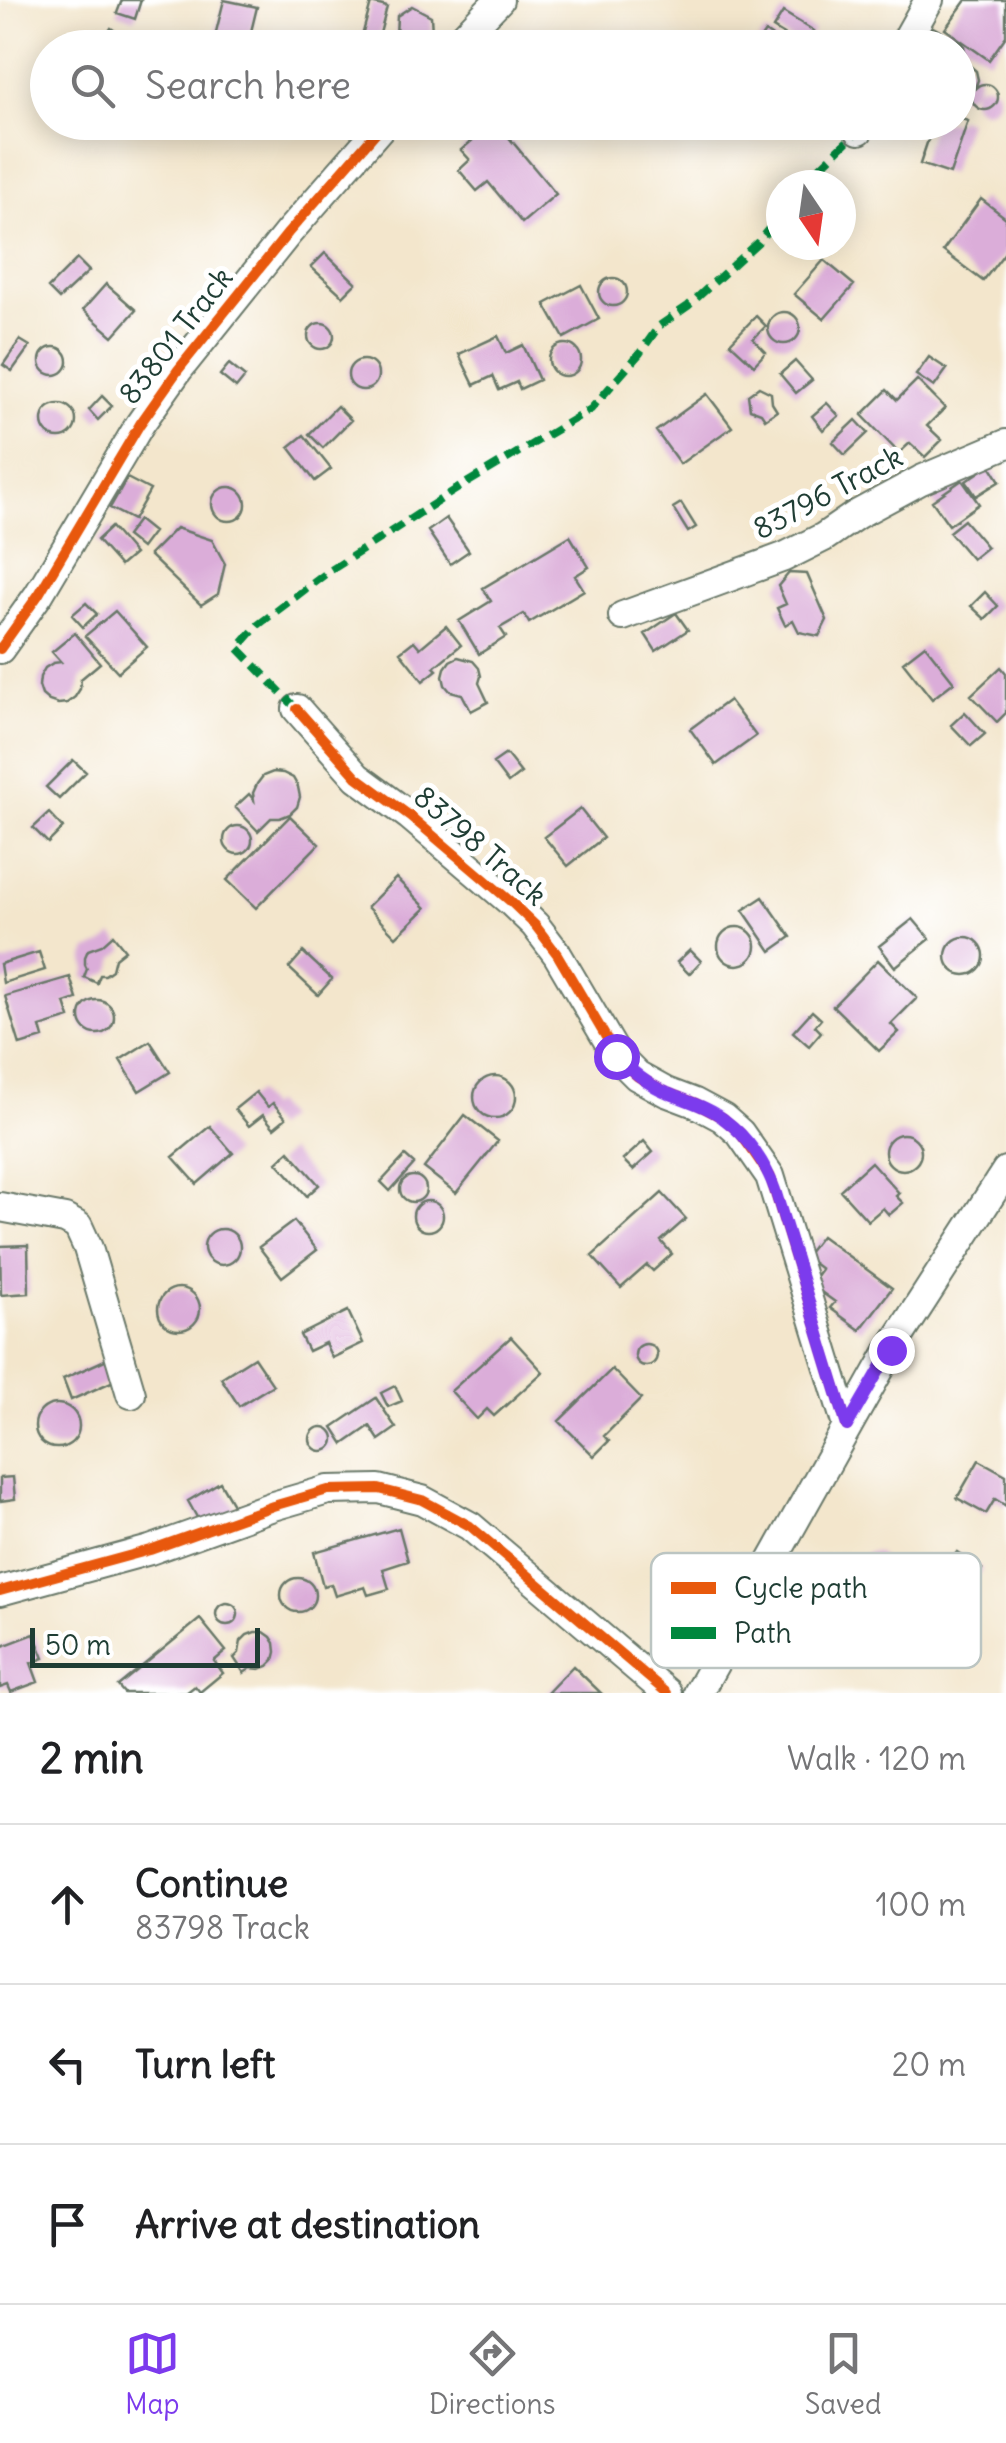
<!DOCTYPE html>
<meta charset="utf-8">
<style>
:root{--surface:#fff;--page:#f6f6f6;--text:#202124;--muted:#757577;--line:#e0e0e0;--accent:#7c3aed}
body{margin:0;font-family:Delius,sans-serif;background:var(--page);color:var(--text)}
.compass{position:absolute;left:766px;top:170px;width:90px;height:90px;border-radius:50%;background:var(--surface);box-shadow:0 5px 25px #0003;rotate:167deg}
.scale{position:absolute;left:30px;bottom:25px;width:230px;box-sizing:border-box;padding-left:10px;border:5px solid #1f3d34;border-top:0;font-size:28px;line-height:35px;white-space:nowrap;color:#1f3d34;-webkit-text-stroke:8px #fff;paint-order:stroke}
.stop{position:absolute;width:30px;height:30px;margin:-22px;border:8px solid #7c3aed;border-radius:50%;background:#fff}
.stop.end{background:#7c3aed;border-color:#fff;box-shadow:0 2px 10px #0008}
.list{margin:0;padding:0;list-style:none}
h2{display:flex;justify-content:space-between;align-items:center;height:130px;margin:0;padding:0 40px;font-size:42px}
h2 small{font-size:32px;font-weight:400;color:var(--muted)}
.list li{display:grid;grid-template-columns:65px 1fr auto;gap:30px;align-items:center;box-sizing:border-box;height:160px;padding:0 40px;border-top:2px solid var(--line)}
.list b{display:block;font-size:38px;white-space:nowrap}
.list p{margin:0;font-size:32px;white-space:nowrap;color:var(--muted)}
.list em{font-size:32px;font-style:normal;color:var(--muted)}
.icon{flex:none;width:55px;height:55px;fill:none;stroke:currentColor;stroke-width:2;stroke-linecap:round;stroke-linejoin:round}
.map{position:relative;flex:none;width:1006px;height:1693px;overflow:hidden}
.search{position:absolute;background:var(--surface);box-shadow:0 5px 25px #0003;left:30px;right:30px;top:30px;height:110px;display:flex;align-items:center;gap:25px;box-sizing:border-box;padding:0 35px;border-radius:55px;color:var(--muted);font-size:38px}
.sheet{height:610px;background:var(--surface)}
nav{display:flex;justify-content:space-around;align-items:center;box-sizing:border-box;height:140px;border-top:2px solid var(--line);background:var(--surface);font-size:28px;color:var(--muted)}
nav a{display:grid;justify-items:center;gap:5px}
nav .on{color:var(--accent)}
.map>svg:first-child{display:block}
</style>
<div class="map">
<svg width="1006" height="1693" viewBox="0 0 1006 1693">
<rect width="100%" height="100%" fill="#fff"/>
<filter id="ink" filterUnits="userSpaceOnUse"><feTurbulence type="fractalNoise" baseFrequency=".01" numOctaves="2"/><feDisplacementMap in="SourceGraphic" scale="20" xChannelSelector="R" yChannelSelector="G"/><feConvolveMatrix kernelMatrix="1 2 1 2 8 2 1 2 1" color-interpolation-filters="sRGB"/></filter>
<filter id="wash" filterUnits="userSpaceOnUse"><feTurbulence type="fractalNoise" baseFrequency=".0048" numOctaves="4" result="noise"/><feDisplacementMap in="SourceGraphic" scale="40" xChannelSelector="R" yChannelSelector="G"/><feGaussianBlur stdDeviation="2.25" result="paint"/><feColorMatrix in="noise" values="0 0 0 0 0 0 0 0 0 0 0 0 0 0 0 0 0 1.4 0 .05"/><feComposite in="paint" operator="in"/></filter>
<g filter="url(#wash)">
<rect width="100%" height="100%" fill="#f3e6cc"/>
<g id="blocks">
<!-- building -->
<path fill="#dbadd9" d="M122 0H141L135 19 117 13Z
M224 0 257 7 248 44 215 36Z
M966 0H1006V36L989 60 945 29Z
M371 3 387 7 377 45 361 40Z
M412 6 431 16 432 33 416 44 396 36 397 16Z
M783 12 814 31 804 47 773 28Z
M933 27 947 35 940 48H931L923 43Z
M111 28 138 48H98Z
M765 32 789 48H754Z
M952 39 959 41 964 46 965 53 959 64 969 65 976 71 978 80 975 88 970 94 961 96 958 95V48H943L945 43Z
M972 97a13 13 0 1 1 26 0a13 13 0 1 1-26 0Z
M958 118 968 121 950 174 920 164 934 122H958Z
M494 122H496L556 194 522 223 488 182 477 191 459 170 470 160 461 150Z
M981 199 1006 218V251L983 281 943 251Z
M325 253 356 283 343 296 311 267Z
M77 259 89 271 59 299 48 288Z
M824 260 854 285 824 319 794 294Z
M599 292a14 14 0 1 1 28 0a14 14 0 1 1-28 0Z
M106 284 136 310 113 336 83 310Z
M581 285 599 319 564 338 545 304Z
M768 328a16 16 0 1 1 32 0a16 16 0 1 1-32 0Z
M756 316 766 326 753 339 766 352 754 365 730 343Z
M308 336a13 13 0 1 1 26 0a13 13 0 1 1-26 0Z
M498 336 506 353 523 345 539 380 520 389 517 382 499 390 493 376 474 385 459 354Z
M20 340 30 346 12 371 3 365Z
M549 360a16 16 0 1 1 32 0a16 16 0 1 1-32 0Z
M40 361a14 14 0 1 1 28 0a14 14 0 1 1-28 0Z
M929 357 947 369 934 387 916 375Z
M348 375a15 15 0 1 1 30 0a15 15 0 1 1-30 0Z
M795 361 812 380 796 393 780 374Z
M229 364 245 377 236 388 220 375Z
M917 380 945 408 927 426 942 440 925 457 910 443 899 453 862 415 887 390 897 400Z
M759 387 771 393 772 403 777 411 765 419 761 413 750 409 748 395Z
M707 394 732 427 680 464 656 431Z
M102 396 112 406 98 420 89 410Z
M827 403 839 416 823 430 812 416Z
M42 421a17 17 0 1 1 34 0a17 17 0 1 1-34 0Z
M337 406 351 420 323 448 309 434Z
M856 420 868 433 845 455 833 442Z
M304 435 331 469 315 481 289 447Z
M990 465 1000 481 976 496 966 481Z
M127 478 150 490 133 520 110 508Z
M962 480 979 504 949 525 932 501Z
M212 504a17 17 0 1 1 34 0a17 17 0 1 1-34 0Z
M681 503 696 527 688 532 673 508Z
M446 518 469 551 450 564 428 531Z
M138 520 153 532 141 548 126 536Z
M964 520 987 547 972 559 949 532Z
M111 527 134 554 120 566 97 540Z
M176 528 212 540 225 564 218 594 201 605 149 555Z
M570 536 589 567 575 576 584 590 529 623 524 614 500 628 506 637 479 654 459 621 491 601 483 588Z
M789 573 807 574 827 620 819 636 799 632 793 620 785 625 777 608 786 604 778 586Z
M985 592 998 606 985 619 971 606Z
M86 603 97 614 83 627 72 615Z
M115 611 147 647 118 672 85 636Z
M676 613 688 630 656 651 645 634Z
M446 626 461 645 434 667 437 670 423 681 400 652 414 641 420 648Z
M75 633 100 663 81 679 80 689 75 697 67 703 58 704 49 701 42 695 39 686 40 677 45 668 53 663 61 662 52 652Z
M925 645 954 682 932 699 903 662Z
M458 657 473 661 479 668 481 676 479 683 488 702 471 711 462 694 450 691 445 685 443 676 445 668 450 661Z
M1001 667 1006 673V713L997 722 971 695Z
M729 700 756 736 716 765 690 729Z
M965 712 985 734 971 746 951 725Z
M506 754 521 773 508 783 493 763Z
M73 760 86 772 59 799 46 787Z
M273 772 283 773 293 778 298 787 300 797 297 807 290 814 280 818H271L258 831 235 807 249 794 254 800 253 793 257 784 263 776Z
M580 809 603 838 568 866 544 837Z
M49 813 63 828 48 843 33 828Z
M290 816 319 844 256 908 227 880Z
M224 840a14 14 0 1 1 28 0a14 14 0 1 1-28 0Z
M396 878 426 908 396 937 367 907Z
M763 897 791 937 771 951 743 910Z
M913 919 930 939 895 967 879 946Z
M718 946a19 19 0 1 1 38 0a19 19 0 1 1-38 0Z
M113 935 125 950 115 958 112 970 105 975H100L97 983 84 977 87 969 85 965V957L88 950 102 945Z
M946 956a19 19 0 1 1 38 0a19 19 0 1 1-38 0Z
M690 950 701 961 689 974 677 962Z
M39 952 45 970 3 983 0 964Z
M303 952 332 979 318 995 289 968Z
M878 960 917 998 891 1024 899 1032 879 1051 833 1006Z
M70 977 77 999 65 1003 70 1018 40 1027 43 1038 20 1045 5 996Z
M80 1017a17 17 0 1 1 34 0a17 17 0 1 1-34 0Z
M812 1011 821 1019 815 1026 821 1032 809 1046 793 1032Z
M150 1041 170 1072 139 1091 120 1060Z
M474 1097a21 21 0 1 1 42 0a21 21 0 1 1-42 0Z
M256 1092 268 1107 273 1103 286 1118 274 1128 263 1115 249 1126 235 1109Z
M465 1115 498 1141 456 1193 424 1168Z
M210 1126 233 1153 197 1184 173 1157Z
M885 1152a18 18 0 1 1 36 0a18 18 0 1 1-36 0Z
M644 1141 653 1152 633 1170 623 1160Z
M289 1151 319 1185 307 1196 277 1162Z
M405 1156 414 1164 390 1191 381 1182Z
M871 1162 899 1193 896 1196 903 1203 889 1215 883 1208 868 1221 840 1190Z
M400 1189a13 13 0 1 1 26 0a13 13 0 1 1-26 0Z
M662 1193 686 1219 661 1241 672 1254 653 1271 647 1265 621 1288 592 1256Z
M413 1216a15 15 0 1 1 30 0a15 15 0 1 1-30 0Z
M294 1221 317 1250 282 1277 259 1247Z
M204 1247a18 18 0 1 1 36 0a18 18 0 1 1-36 0Z
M821 1236 892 1288 860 1330 830 1308 835 1302 810 1284 821 1269 805 1257Z
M28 1245 29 1293 1 1295 0 1246Z
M158 1309a21 21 0 1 1 42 0a21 21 0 1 1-42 0Z
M348 1311 363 1343 332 1358 325 1343 308 1351 300 1335Z
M511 1337 543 1372 494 1416 487 1409 477 1419 451 1391Z
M635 1355a11 11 0 1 1 22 0a11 11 0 1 1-22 0Z
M254 1357 273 1385 239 1406 221 1378Z
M107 1359 116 1380 71 1400 63 1379Z
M612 1369 641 1399 604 1436 609 1441 594 1456 559 1421Z
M395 1386 402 1401 388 1407 381 1393Z
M376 1398 396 1428 379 1440 370 1426 344 1444 333 1427Z
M35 1426a22 22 0 1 1 44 0a22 22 0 1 1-44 0Z
M310 1439a12 12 0 1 1 24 0a12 12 0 1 1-24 0Z
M979 1460 1006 1475V1506L995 1499 986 1514 957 1498Z
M13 1477 15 1499 0 1501V1478Z
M220 1482 237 1511 204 1530 188 1501Z
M399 1528 408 1561 383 1569 389 1589 368 1595 365 1587 335 1596 331 1584 323 1586 314 1552Z
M860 1564a12 12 0 1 1 24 0a12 12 0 1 1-24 0Z
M957 1552 982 1569 947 1619 910 1593 923 1574 929 1578 943 1559 949 1563Z
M281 1595a17 17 0 1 1 34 0a17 17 0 1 1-34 0Z
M216 1614a11 11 0 1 1 22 0a11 11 0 1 1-22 0Z
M200 1619 226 1651 214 1661 223 1673 200 1692 195 1686 186 1693H124L118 1686Z
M255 1632H264L271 1637 275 1643 276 1652 274 1660 268 1666 260 1669 251 1668 244 1673 234 1658 239 1653 241 1641 247 1635Z
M34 1634 44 1658 31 1663 38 1682 11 1692 8 1685 0 1688V1647Z
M573 1666 601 1693H547Z"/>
</g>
</g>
<g filter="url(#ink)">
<use href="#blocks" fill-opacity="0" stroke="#697869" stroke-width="2.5"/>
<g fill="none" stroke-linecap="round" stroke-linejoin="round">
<!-- street casing -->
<g stroke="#697869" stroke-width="32">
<path id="street" d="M453 48 499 0
M902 48 929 0
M859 130 862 122
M623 616 784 557 824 537 856 515 921 480 1006 444
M0 649 39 594 140 424 178 370 288 233 385 122
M297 709 357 777 410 816 510 901 535 925 557 954 617 1056 637 1076 666 1092 695 1103 723 1118 740 1133 770 1176 847 1426
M0 1207 65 1219 78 1226 88 1248 131 1394
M0 1591 150 1550 273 1506 328 1490 379 1489 422 1500 470 1526 667 1693
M698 1693 891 1349 1006 1171"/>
</g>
<!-- street -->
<use href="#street" stroke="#fff" stroke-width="28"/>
<!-- quiet -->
<path stroke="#00873e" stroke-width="8" stroke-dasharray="15 8" stroke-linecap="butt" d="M805 185 818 169 859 130
M297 709 238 648 258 625 328 572 460 487 591 409 640 353 659 326 688 306 758 242 781 214"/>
<!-- cycleway casing -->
<g stroke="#fff" stroke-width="16">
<path id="cycleway" d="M0 649 39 594 140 424 178 370 288 233 385 122
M297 709 357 777 410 816 510 901 535 925 557 954 617 1056 637 1076 666 1092 695 1103 723 1118 740 1133 770 1176 847 1426
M0 1591 150 1550 273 1506 328 1490 379 1489 422 1500 470 1526 667 1693"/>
</g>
<!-- cycleway -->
<use href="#cycleway" stroke="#e8590c" stroke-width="10"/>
</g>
</g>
<g fill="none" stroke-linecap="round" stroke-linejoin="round" filter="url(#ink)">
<!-- route -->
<path stroke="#7c3aed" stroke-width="12" d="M616 1056C632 1071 648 1085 668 1093 687 1101 709 1107 725 1120 748 1137 766 1164 775 1190L847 1426 891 1350"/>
</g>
<g text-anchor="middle" stroke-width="10" stroke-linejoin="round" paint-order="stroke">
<!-- street labels -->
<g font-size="30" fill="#1f3d34" stroke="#fff">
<text transform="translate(176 336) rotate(-52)" y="10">83801 Track</text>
<text transform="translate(828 493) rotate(-28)" y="10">83796 Track</text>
<text transform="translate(480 846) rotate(41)" y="10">83798 Track</text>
</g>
</g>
<!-- legend -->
<rect x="651" y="1553" width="330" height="115" rx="15" fill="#fff" stroke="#bcc5c2" stroke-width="2.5"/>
<rect x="671" y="1582" width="45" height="12" fill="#e8590c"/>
<rect x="671" y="1627" width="45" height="12" fill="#00873e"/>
<g font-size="28" fill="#1f3d34">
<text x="734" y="1598">Cycle path</text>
<text x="734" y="1643">Path</text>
</g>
</svg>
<svg class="compass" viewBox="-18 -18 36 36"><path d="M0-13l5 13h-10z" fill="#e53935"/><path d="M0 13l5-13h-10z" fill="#757577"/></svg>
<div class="scale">50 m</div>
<div class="stop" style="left:616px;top:1056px"></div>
<div class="stop end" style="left:891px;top:1350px"></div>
<div class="search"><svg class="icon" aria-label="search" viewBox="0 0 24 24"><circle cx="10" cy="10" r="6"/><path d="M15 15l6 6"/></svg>Search here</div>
</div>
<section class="sheet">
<h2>2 min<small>Walk · 120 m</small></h2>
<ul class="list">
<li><svg class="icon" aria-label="ahead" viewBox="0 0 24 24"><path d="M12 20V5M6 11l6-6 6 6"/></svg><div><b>Continue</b><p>83798 Track</p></div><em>100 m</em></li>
<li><svg class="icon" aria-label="left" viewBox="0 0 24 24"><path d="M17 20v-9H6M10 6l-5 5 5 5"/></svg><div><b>Turn left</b></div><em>20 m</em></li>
<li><svg class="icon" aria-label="arrive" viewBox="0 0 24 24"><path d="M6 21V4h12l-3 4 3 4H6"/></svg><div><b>Arrive at destination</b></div></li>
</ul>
</section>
<nav>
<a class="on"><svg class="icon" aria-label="map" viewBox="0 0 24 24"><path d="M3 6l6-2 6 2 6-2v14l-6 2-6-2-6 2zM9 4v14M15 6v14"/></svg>Map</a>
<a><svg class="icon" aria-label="directions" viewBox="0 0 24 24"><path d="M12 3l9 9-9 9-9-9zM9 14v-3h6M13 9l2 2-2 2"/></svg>Directions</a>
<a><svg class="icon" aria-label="saved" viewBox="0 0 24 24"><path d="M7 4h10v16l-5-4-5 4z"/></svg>Saved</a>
</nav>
